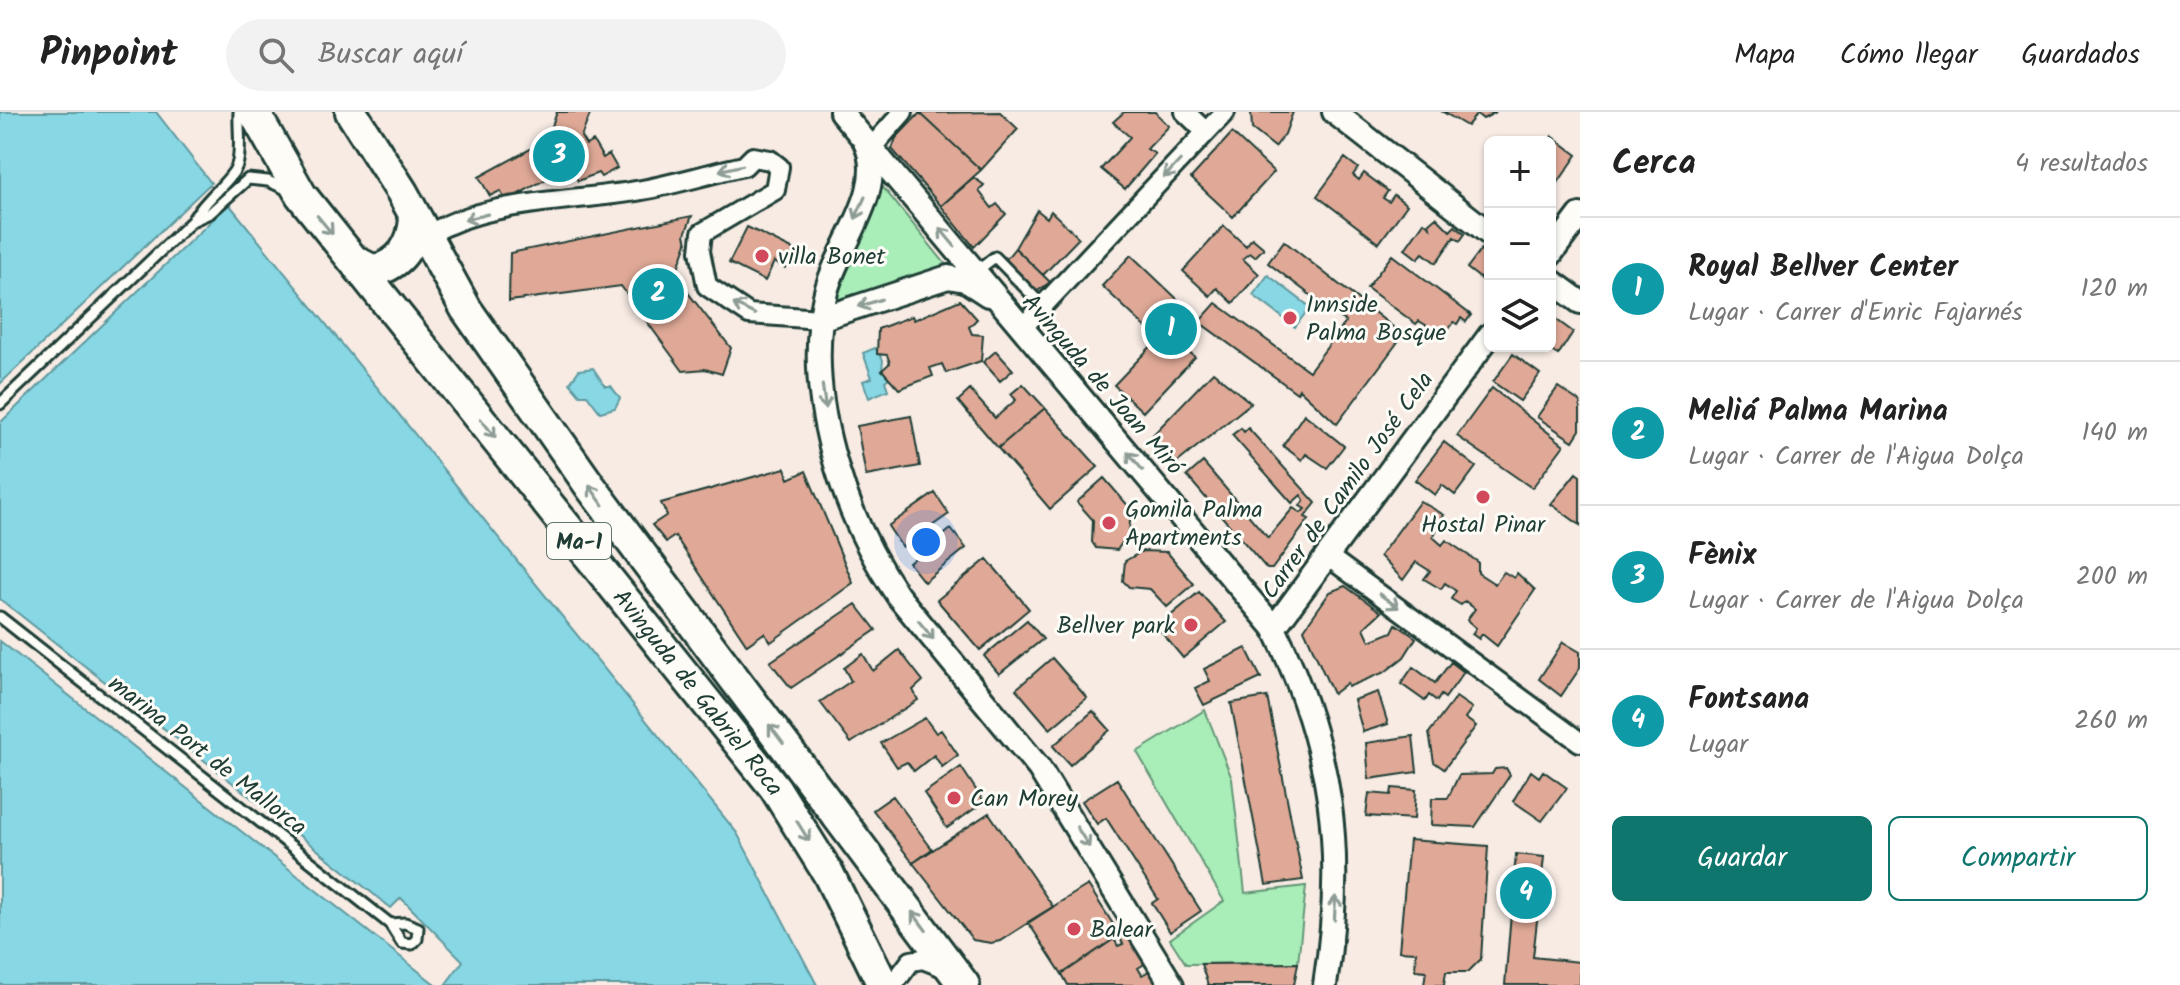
<!DOCTYPE html>
<html lang="es">
<meta charset="utf-8">
<style>
:root{--surface:#fff;--page:#f2f2f2;--text:#222;--muted:#767676;--line:#e0e0e0;--accent:#0f766e}
body{margin:0;font-family:Kalam,sans-serif;background:var(--page);color:var(--text)}
.controls{position:absolute;right:24px;top:24px;display:grid;overflow:hidden;border-radius:12px;box-shadow:0 2px 6px #0004}
.controls button{width:72px;height:72px;display:grid;place-items:center;padding:0;border:0;border-bottom:2px solid var(--line);background:var(--surface);color:var(--text);font:40px sans-serif}
.you{position:absolute;left:926px;top:430px;width:28px;height:28px;margin:-20px;border:6px solid #fff;border-radius:50%;background:#1a73e8;box-shadow:0 0 0 12px #1a73e833}
.badge{display:grid;place-items:center;width:52px;height:52px;border-radius:50%;background:var(--accent);color:#fff;font-size:26px;font-weight:700}
.pin{position:absolute;translate:-50% -50%;border:4px solid #fff;box-shadow:0 2px 8px #0006}
.list{margin:0;padding:0;list-style:none}
h2{display:flex;justify-content:space-between;align-items:center;height:104px;margin:0;padding:0 32px;font-size:34px}
h2 small{font-size:26px;font-weight:400;color:var(--muted)}
.list li{display:grid;grid-template-columns:52px 1fr auto;gap:24px;align-items:center;box-sizing:border-box;height:144px;padding:0 32px;border-top:2px solid var(--line)}
.list b{display:block;font-size:30px;white-space:nowrap}
.list p{margin:0;font-size:26px;white-space:nowrap;color:var(--muted)}
.list em{font-size:26px;font-style:normal;color:var(--muted)}
.actions{display:flex;gap:16px;padding:24px 32px}
.actions a{flex:1;padding:18px 0;border:2px solid var(--accent);border-radius:12px;text-align:center;font-size:28px;color:var(--accent)}
.actions .main{background:var(--accent);color:#fff}
.icon{flex:none;width:44px;height:44px;fill:none;stroke:currentColor;stroke-width:2;stroke-linecap:round;stroke-linejoin:round}
.map{position:relative;flex:none;width:1580px;height:873px;overflow:hidden}
header{display:flex;align-items:center;gap:48px;box-sizing:border-box;height:112px;padding:0 40px;background:var(--surface);border-bottom:2px solid var(--line)}
header strong{font-size:38px}
nav{display:flex;gap:44px;margin-inline-start:auto;font-size:28px}
.search{width:560px;height:72px;background:var(--page);display:flex;align-items:center;gap:20px;box-sizing:border-box;padding:0 28px;border-radius:44px;color:var(--muted);font-size:30px}
main{display:flex}
aside{flex:1;background:var(--surface)}
.map>svg:first-child{display:block}
</style>
<header>
<strong>Pinpoint</strong>
<div class="search"><svg class="icon" aria-label="search" viewBox="0 0 24 24"><circle cx="10" cy="10" r="6"/><path d="M15 15l6 6"/></svg>Buscar aquí</div>
<nav><a>Mapa</a><a>Cómo llegar</a><a>Guardados</a></nav>
</header>
<main>
<div class="map">
<svg width="1580" height="873" viewBox="0 0 1580 873">
<rect width="100%" height="100%" fill="#f7ebe4"/>
<filter id="ink" filterUnits="userSpaceOnUse"><feTurbulence type="fractalNoise" baseFrequency=".0125" numOctaves="2"/><feDisplacementMap in="SourceGraphic" scale="16" xChannelSelector="R" yChannelSelector="G"/><feConvolveMatrix kernelMatrix="1 2 1 2 8 2 1 2 1" color-interpolation-filters="sRGB"/></filter>
<g filter="url(#ink)">
<!-- green -->
<path fill="#a9eeb9" stroke="#649676" stroke-width="2" d="M872 69 882 74 956 165 820 207Z
M1205 598 1232 667 1245 781 1306 774 1298 851 1186 852 1170 827 1224 789 1137 640Z"/>
<!-- water -->
<path fill="#88d7e4" stroke="#5e999e" stroke-width="2" d="M0 0H156L211 71 0 272Z
M229 92 737 721 817 873H445L463 849 401 786 391 796 0 487V311Z
M1268 163 1310 195 1295 215 1253 183Z
M875 236 883 248 882 258 889 266 885 269 888 278 869 286 863 269 872 266 863 241Z
M593 256 605 274H611L620 286 615 296 600 300 587 283H580L570 271 579 258Z
M0 529 436 873H0Z"/>
<!-- building -->
<path fill="#e0a997" stroke="#1f3d34" stroke-width="2" d="M557 0H591L581 25 586 33 593 29 603 46 609 42 617 56 601 65 598 61 578 69 570 54 506 89 500 79 490 84 479 65 547 28Z
M1000 0 1018 17 981 58 920 1Z
M1124 0H1155L1169 14 1147 37 1155 42 1125 77 1101 57 1130 25 1113 10Z
M1251 0H1293L1285 22 1275 35 1252 17Z
M1443 0H1496L1483 7 1477 2 1467 14Z
M920 1 981 58 941 94 892 37 896 26Z
M1232 21 1274 60 1233 105 1191 66Z
M1552 24 1577 43 1553 78 1548 30Z
M1345 46 1358 56 1353 63 1359 68 1364 61 1388 79 1383 86 1389 90 1394 83 1407 93 1379 131 1317 84Z
M974 66 984 73 979 79 992 96 997 92 1006 102 974 135 941 94Z
M1037 98 1047 106 1051 99 1079 126 1043 163 1015 136Z
M692 104 685 122 687 131 675 164 731 236 722 262 705 257 683 259 621 174 509 189 510 141Z
M1436 105 1450 119 1455 114 1465 122 1460 129 1454 125 1436 151 1423 141 1418 147 1405 137 1424 110 1430 115 1429 111Z
M1224 114 1246 134 1252 126 1264 136 1255 145 1250 141 1243 147 1259 162 1233 191 1217 176 1210 184 1183 159Z
M747 115 794 138 785 156 774 150 765 169 729 151Z
M1284 129 1403 223 1337 312 1299 277 1297 281 1199 210 1216 191 1309 259 1346 210 1268 151Z
M1483 135 1490 140V174L1467 156Z
M1015 136 1050 170 1027 187 999 156Z
M1131 143 1194 203 1187 210 1200 223 1187 238 1195 245 1143 300 1114 273 1158 227 1102 174Z
M1392 143 1471 203 1466 210 1461 206 1457 212 1454 210 1444 224 1419 209 1416 212 1367 176Z
M960 188 977 207 969 215 972 222 983 223 981 249 946 261 942 252 930 256 933 264 899 277 882 258 890 251 887 243 877 242 878 217 912 204 914 208Z
M1550 203 1573 220 1558 243 1544 234H1550Z
M996 239 1013 258 1000 269 983 250Z
M1513 242 1540 262 1520 289 1493 270Z
M1213 260 1251 291 1173 354 1147 329Z
M1023 272 1045 296 998 336 958 289 970 278 995 306 1016 288 1011 282Z
M1558 275 1580 290V318L1573 329 1537 305Z
M1492 276 1564 333 1532 376 1457 324Z
M1045 296 1098 355 1050 397 998 336Z
M1304 302 1344 334 1327 356 1306 342 1302 348 1283 334Z
M911 304 920 354 866 364 857 314Z
M1241 316 1244 320 1248 316 1316 391 1305 405 1309 407 1272 457H1267L1187 364 1203 350 1268 426 1293 396 1301 401 1305 397 1300 394 1304 388 1301 383 1292 391 1232 323Z
M1444 330 1476 355 1455 383 1442 373 1435 383 1415 368Z
M785 356 789 367 806 359 853 471 771 530 764 521 747 533 675 424 666 430 652 413 667 403 661 391Z
M1576 361 1580 364V413L1551 392Z
M1104 366 1131 397 1129 421 1117 438 1096 436 1092 430 1093 408 1077 390Z
M935 381 949 402 902 435 888 414Z
M1420 389 1444 403 1433 425 1442 433 1446 428 1478 450V461L1495 472 1504 460 1514 466 1517 461 1535 478 1497 534 1482 522 1479 527 1472 522 1476 516 1467 508 1475 497 1465 489 1461 493 1451 487 1456 479 1445 471 1441 477 1424 467 1430 459 1416 450 1403 468 1380 444Z
M951 417 966 436 924 470 909 451Z
M1143 439 1167 440 1194 472 1167 495 1150 477 1129 475 1123 469 1125 449Z
M987 447 1029 497 980 538 937 488Z
M1345 474 1381 500 1364 516 1370 529 1392 520 1396 512 1416 526 1404 545 1385 560 1348 575 1347 571 1333 582 1304 517 1330 480Z
M1199 480 1226 510 1183 546 1157 515Z
M856 492 876 518 791 576 770 550Z
M1027 508 1043 527 999 562 984 544Z
M1563 530 1580 540V556L1561 584 1539 567Z
M1246 536 1261 566 1204 593 1195 576 1210 569 1204 557Z
M899 538 923 569 913 578 918 588 851 631 820 590 851 569 844 556 863 542 873 559Z
M1052 546 1087 586 1050 617 1016 577Z
M1451 550 1464 560 1445 586 1441 583 1437 589 1429 583 1425 589 1401 572 1413 555 1435 571Z
M1378 580 1388 612 1363 620 1354 588Z
M1267 585 1303 768 1266 773 1231 591Z
M1456 585 1472 596 1465 606 1476 614 1444 657 1434 650 1429 621Z
M1093 599 1110 618 1070 653 1053 634Z
M925 606 936 621 941 618 958 643 942 655 934 643 914 659 907 650 897 655 881 631Z
M1413 624 1417 660 1369 667 1366 631Z
M961 655 984 690 947 716 924 681Z
M1506 656 1510 663 1475 715 1431 713 1432 686H1448L1459 663 1492 662 1495 657Z
M1531 659 1539 665 1543 659 1567 676 1542 709 1513 689Z
M1117 667 1201 799 1170 820 1152 791 1158 787 1106 706 1097 712 1082 689Z
M1392 676 1416 678 1414 707 1366 704 1369 681 1391 683Z
M893 684 932 737 913 751 873 698Z
M989 701 1053 795 1000 829 991 831 973 828 913 751Z
M1409 728 1488 734 1481 847 1468 860H1446L1444 873H1424L1426 859 1415 858 1416 840 1399 839Z
M1516 742 1544 745 1533 845 1579 850 1580 840V873H1505Z
M1088 773 1120 823 1062 862 1028 810Z
M1127 820 1146 851 1138 856 1142 863 1151 858 1159 873H1068L1062 862 1114 827 1118 834 1123 832 1119 824Z
M1298 851 1294 873H1208L1201 852Z"/>
<g fill="none" stroke-linecap="round" stroke-linejoin="round">
<!-- service casing -->
<g stroke="#1f3d34" stroke-width="15">
<path id="service" d="M192 109 210 101 248 67 268 69 288 78
M977 159 995 145 1043 194
M0 292 192 109C203 89 233 67 237 53 242 38 238 16 239 0
M0 505 390 812
M405 811 418 816 417 827 412 832 402 831 390 812Z"/>
</g>
<!-- minor casing -->
<g stroke="#1f3d34" stroke-width="24">
<path id="minor" d="M1185 0 1206 20
M873 34 903 0
M426 125C481 87 576 90 642 78 676 72 710 61 744 54L753 45 770 48 779 55 775 78 702 121 700 139 707 174 749 202 820 207
M1022 216 1225 0
M1326 443 1580 630
M893 873 911 849 923 847 946 856"/>
</g>
<!-- tertiary casing -->
<g stroke="#1f3d34" stroke-width="28">
<path id="tertiary" d="M841 0 1274 516C1333 638 1346 740 1325 873
M1334 0 1490 122
M865 30C889 78 835 136 825 184 803 283 843 403 898 484L1039 656 1172 873
M1550 143 1580 103
M1550 168 1580 190
M820 207 948 165 965 168 988 183
M1274 516 1490 223"/>
</g>
<!-- trunk casing -->
<g stroke="#1f3d34" stroke-width="36">
<g id="trunk">
<path id="s1" d="M254 0 301 83 775 676 828 761 883 873"/>
<path d="M351 0 402 80 466 197 590 374 964 873"/>
<path d="M356 150 374 159C401 152 413 133 415 107"/>
</g>
</g>
<!-- service -->
<use href="#service" stroke="#fdfcf7" stroke-width="9"/>
<!-- minor -->
<use href="#minor" stroke="#fdfcf7" stroke-width="18"/>
<!-- tertiary -->
<use href="#tertiary" stroke="#fdfcf7" stroke-width="22"/>
<!-- trunk -->
<use href="#trunk" stroke="#fdfcf7" stroke-width="30"/>
</g>
<!-- one-way arrows -->
<defs><path id="oneway-shaft" d="M-6 0H5M1.5-3L5.5 0L1.5 3" fill="none" stroke-width="1.6" stroke-linecap="round" stroke-linejoin="round" transform="scale(2)"/></defs>
<g stroke="#8e9c96">
<use href="#oneway-shaft" transform="translate(731 56) rotate(167)"/>
<use href="#oneway-shaft" transform="translate(1172 57) rotate(133)"/>
<use href="#oneway-shaft" transform="translate(860 96) rotate(114)"/>
<use href="#oneway-shaft" transform="translate(476 105) rotate(166)"/>
<use href="#oneway-shaft" transform="translate(325 113) rotate(50)"/>
<use href="#oneway-shaft" transform="translate(947 125) rotate(-130)"/>
<use href="#oneway-shaft" transform="translate(870 191) rotate(162)"/>
<use href="#oneway-shaft" transform="translate(744 197) rotate(-154)"/>
<use href="#oneway-shaft" transform="translate(824 285) rotate(82)"/>
<use href="#oneway-shaft" transform="translate(488 316) rotate(51)"/>
<use href="#oneway-shaft" transform="translate(1135 349) rotate(-130)"/>
<use href="#oneway-shaft" transform="translate(596 383) rotate(-125)"/>
<use href="#oneway-shaft" transform="translate(1389 489) rotate(36)"/>
<use href="#oneway-shaft" transform="translate(926 518) rotate(51)"/>
<use href="#oneway-shaft" transform="translate(776 622) rotate(-127)"/>
<use href="#oneway-shaft" transform="translate(803 719) rotate(58)"/>
<use href="#oneway-shaft" transform="translate(1083 725) rotate(58)"/>
<use href="#oneway-shaft" transform="translate(1335 796) rotate(-87)"/>
<use href="#oneway-shaft" transform="translate(919 809) rotate(-127)"/>
</g>
</g>
<!-- markers -->
<g fill="#d1495b" stroke="#fdfcf7" stroke-width="3">
<circle cx="762" cy="144" r="8"/>
<circle cx="1290" cy="206" r="8"/>
<circle cx="1483" cy="385" r="8"/>
<circle cx="1109" cy="411" r="8"/>
<circle cx="1191" cy="513" r="8"/>
<circle cx="954" cy="686" r="8"/>
<circle cx="1074" cy="817" r="8"/>
</g>
<g text-anchor="middle" stroke-width="6" stroke-linejoin="round" paint-order="stroke">
<!-- shield labels -->
<rect fill="#fdfcf7" stroke="#62766e" stroke-width="2" x="547" y="411" width="64" height="36" rx="6"/>
<g font-size="22" font-weight="bold" fill="#1f3d34">
<text x="579" y="437">Ma-1</text>
</g>
<!-- poi labels -->
<g font-size="24" fill="#1f3d34" stroke="#fdfcf7" text-anchor="start">
<text x="778" y="152">villa Bonet</text>
<text x="1306" y="200">Innside<tspan x="1306" dy="28">Palma Bosque</tspan></text>
<text x="1125" y="405">Gomila Palma<tspan x="1125" dy="28">Apartments</tspan></text>
<text x="1483" y="420" text-anchor="middle">Hostal Pinar</text>
<text x="1175" y="521" text-anchor="end">Bellver park</text>
<text x="970" y="694">Can Morey</text>
<text x="1090" y="825">Balear</text>
</g>
<!-- street labels -->
<g font-size="24" fill="#1f3d34" stroke="#fdfcf7">
<text transform="translate(1103 272) rotate(49)" y="8">Avinguda de Joan Miró</text>
<text transform="translate(1347 373) rotate(-54)" y="8">Carrer de Camilo José Cela</text>
<text dy="8" stroke="none"><textPath href="#s1" startOffset="732">Avinguda de Gabriel Roca</textPath></text>
<text transform="translate(208 643) rotate(38)" y="8">marina Port de Mallorca</text>
</g>
</g>
</svg>
<div class="controls">
<button>+</button>
<button>−</button>
<button><svg class="icon" aria-label="layers" viewBox="0 0 24 24"><path d="M12 4l9 5-9 5-9-5zM3 14l9 5 9-5"/></svg></button>
</div>
<div class="you"></div>
<div class="pin badge" style="left:1171px;top:217px;background:#0f9aa8">1</div>
<div class="pin badge" style="left:658px;top:182px;background:#0f9aa8">2</div>
<div class="pin badge" style="left:559px;top:44px;background:#0f9aa8">3</div>
<div class="pin badge" style="left:1526px;top:781px;background:#0f9aa8">4</div>
</div>
<aside>
<h2>Cerca<small>4 resultados</small></h2>
<ul class="list">
<li><span class="badge" style="background:#0f9aa8">1</span><div><b>Royal Bellver Center</b><p>Lugar · Carrer d'Enric Fajarnés</p></div><em>120 m</em></li>
<li><span class="badge" style="background:#0f9aa8">2</span><div><b>Meliá Palma Marina</b><p>Lugar · Carrer de l'Aigua Dolça</p></div><em>140 m</em></li>
<li><span class="badge" style="background:#0f9aa8">3</span><div><b>Fènix</b><p>Lugar · Carrer de l'Aigua Dolça</p></div><em>200 m</em></li>
<li><span class="badge" style="background:#0f9aa8">4</span><div><b>Fontsana</b><p>Lugar</p></div><em>260 m</em></li>
</ul>
<div class="actions"><a class="main">Guardar</a><a>Compartir</a></div>
</aside>
</main>
